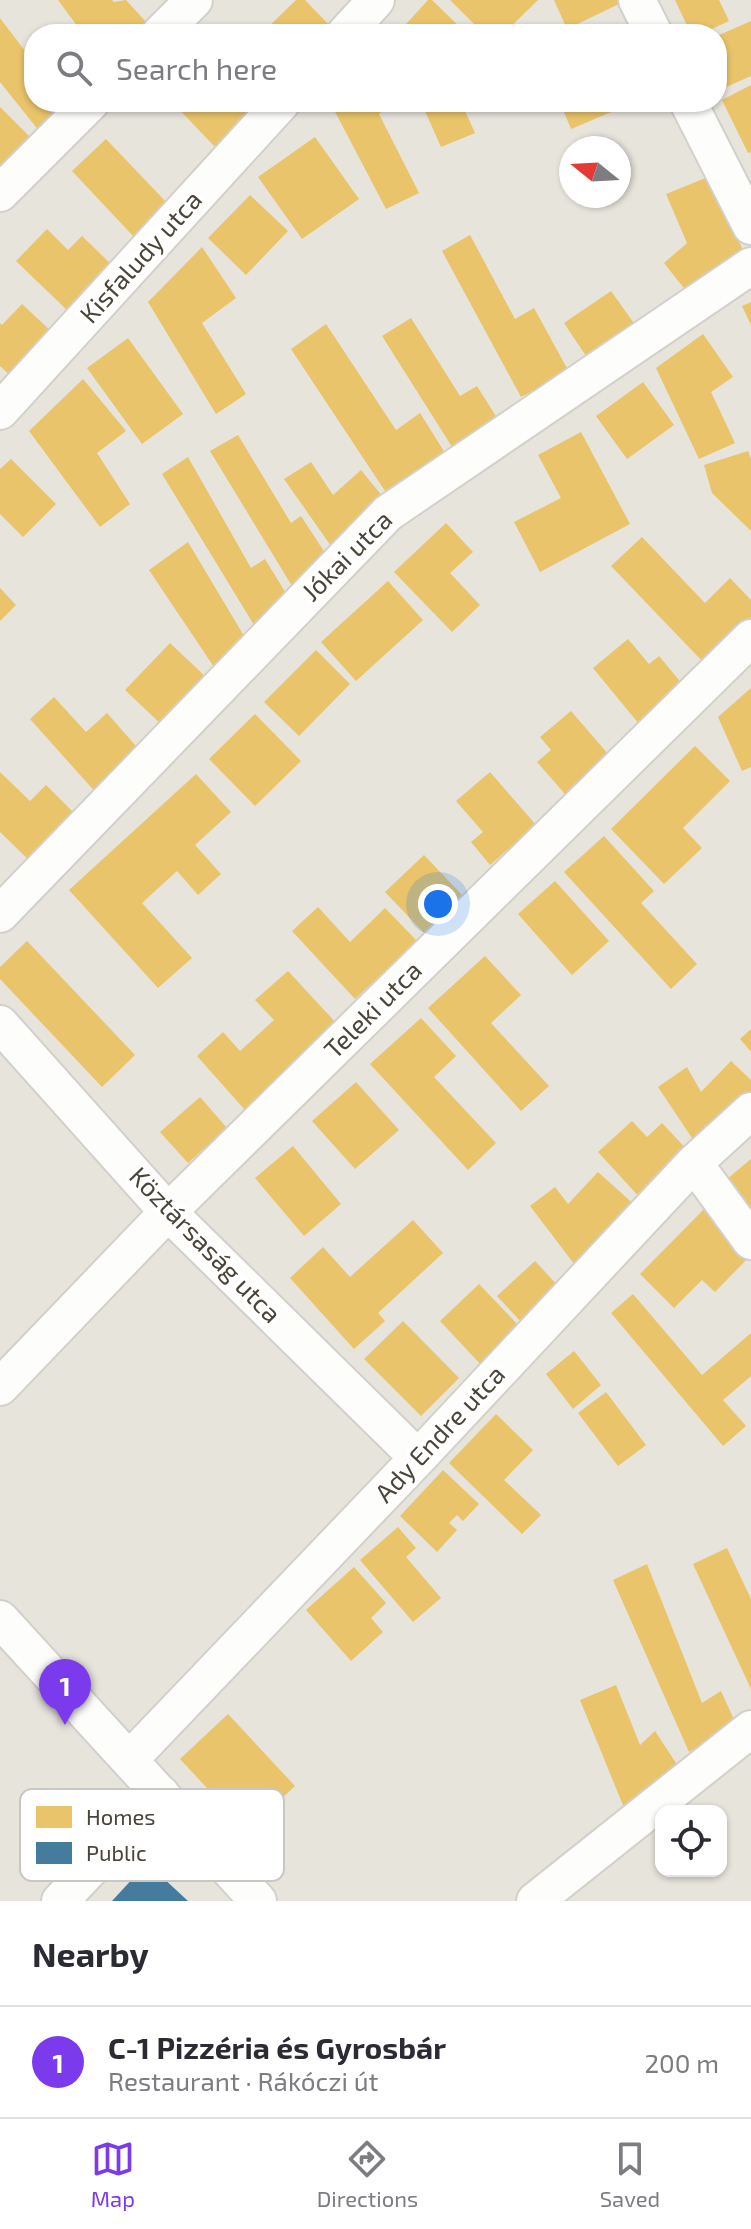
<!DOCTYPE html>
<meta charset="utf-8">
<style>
:root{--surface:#fff;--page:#f7f7f7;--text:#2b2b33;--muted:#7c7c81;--line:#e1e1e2;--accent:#7c3aed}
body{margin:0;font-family:"Exo 2",sans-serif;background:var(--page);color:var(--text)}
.controls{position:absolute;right:24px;bottom:24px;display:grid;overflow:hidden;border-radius:16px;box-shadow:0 2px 6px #0004}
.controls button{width:72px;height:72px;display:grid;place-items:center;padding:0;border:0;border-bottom:2px solid var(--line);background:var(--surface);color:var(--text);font:40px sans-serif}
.compass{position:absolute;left:559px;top:136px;width:72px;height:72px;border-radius:50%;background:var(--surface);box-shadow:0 2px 6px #0004;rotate:288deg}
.you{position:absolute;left:438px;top:904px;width:28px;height:28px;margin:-20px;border:6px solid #fff;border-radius:50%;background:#1a73e8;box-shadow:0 0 0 12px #1a73e833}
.badge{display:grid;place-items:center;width:52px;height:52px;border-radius:50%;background:var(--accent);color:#fff;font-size:26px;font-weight:700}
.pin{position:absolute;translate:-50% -66px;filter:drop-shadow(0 2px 4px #0008)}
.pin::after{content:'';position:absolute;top:42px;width:28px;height:24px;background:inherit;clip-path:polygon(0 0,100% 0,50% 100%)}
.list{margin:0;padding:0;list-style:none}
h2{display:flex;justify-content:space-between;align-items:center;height:104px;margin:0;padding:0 32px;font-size:34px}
h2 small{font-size:26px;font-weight:400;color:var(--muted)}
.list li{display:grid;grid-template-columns:52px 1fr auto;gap:24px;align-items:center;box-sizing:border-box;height:112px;padding:0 32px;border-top:2px solid var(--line)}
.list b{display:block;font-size:30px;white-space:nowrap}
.list p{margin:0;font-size:26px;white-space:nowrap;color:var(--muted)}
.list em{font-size:26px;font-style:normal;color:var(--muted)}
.icon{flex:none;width:44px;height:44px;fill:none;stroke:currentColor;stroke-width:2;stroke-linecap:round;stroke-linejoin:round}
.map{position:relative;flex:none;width:751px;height:1901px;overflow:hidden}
.search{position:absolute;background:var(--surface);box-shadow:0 2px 6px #0004;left:24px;right:24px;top:24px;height:88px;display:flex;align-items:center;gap:20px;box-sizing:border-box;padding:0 28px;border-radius:32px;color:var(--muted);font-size:30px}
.sheet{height:216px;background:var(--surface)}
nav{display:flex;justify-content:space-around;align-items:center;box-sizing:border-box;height:112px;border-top:2px solid var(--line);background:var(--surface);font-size:22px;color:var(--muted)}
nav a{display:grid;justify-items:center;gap:4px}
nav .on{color:var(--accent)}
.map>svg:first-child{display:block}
</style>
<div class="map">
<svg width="751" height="1901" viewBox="0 0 751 1901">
<rect width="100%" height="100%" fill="#f4f2ee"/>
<!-- residential -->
<path fill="#e7e4dc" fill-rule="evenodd" d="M0 0H751V1901H0ZM34 34H717V102H34ZM571 148H619V196H571ZM661 1811H721V1871H661Z"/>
<!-- parking -->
<path fill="#e6e3df" d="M0 1589 144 1744 113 1774 0 1655Z"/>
<!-- homes -->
<path fill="#e9c46a" d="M58 0H112L114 2 126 0 147 23 136 34H83Z
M296 0H305L332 28 325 34H261Z
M428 0H432L467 34H397Z
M450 0H538L503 34H484Z
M554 0H617L619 4 567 29Z
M675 0H719L729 21 701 34H691Z
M0 18 34 63V102H71L40 132 0 82Z
M751 21V76L717 91V36Z
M751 85V152L748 153 722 100Z
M172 102H256L259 105 215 147Z
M330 102H391L379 114 419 193 386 209Z
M421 102H461L475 133 441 147Z
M560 102H635L571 129Z
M0 107 34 141 0 175Z
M315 137 359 199 302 239 258 177Z
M106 139 168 204 134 237 72 171Z
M708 177 744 252 687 292 664 263 687 243 666 194Z
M250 195 288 231 246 275 208 238Z
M47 229 68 250 82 236 114 267 70 313 16 261Z
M470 235 515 319 534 308 569 372 521 397 442 251Z
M202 247 236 298 202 323 246 394 216 414 148 302Z
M611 291 636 326 588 359 564 323Z
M751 302V325L742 306Z
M22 304 53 333 11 376 0 366V323L2 325Z
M411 318 460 396 477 386 499 421 454 450 382 336Z
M326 324 396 430 420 413 447 456 387 494 291 349Z
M703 334 733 377 711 392 735 443 699 459 656 368Z
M128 338 183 414 142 444 87 368Z
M83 379 126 431 97 453 130 504 100 527 29 431Z
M643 382 674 425 627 459 596 416Z
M581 432 630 524 540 572 514 522 561 498 538 455Z
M238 435 291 523 301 516 325 553 292 586 210 451Z
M748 451 751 459V531L712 493 704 465Z
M188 457 251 568 265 559 287 595 257 630 162 474Z
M11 459 56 504 23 537 0 514V469Z
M311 462 333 495 361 470 383 497 331 546 284 479Z
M446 523 473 552 450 573 480 605 452 632 394 572Z
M642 537 705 603 730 578 751 600V617L704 663 611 566Z
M188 542 247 641 218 673 149 570Z
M388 581 423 620 356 681 321 642Z
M0 588 16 605 0 621Z
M628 639 649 664 659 656 684 686 639 724 593 668Z
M170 643 208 679 163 726 125 690Z
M316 650 350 684 299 736 264 702Z
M751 688V767L742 771 718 717Z
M54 697 86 732 107 713 143 754 98 795 30 719Z
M571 711 609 755 565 794 537 762 551 750 540 737Z
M255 714 301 761 255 806 209 759Z
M695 746 730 781 683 828 702 848 664 884 611 829Z
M0 772 30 801 46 785 78 817 33 864 0 832Z
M490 772 536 825 490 865 471 842 483 832 456 801Z
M196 774 231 812 195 845 221 874 198 895 177 871 142 903 192 958 158 988 69 890Z
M604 836 654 891 641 903 697 964 671 989 564 872Z
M424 855 464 897 425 934 385 892Z
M555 881 609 941 572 975 518 914Z
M318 907 350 942 385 908 417 941 355 999 292 931Z
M27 941 135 1055 102 1087 0 979V967Z
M485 956 521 995 491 1023 549 1086 521 1111 428 1008Z
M288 971 338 1025 245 1110 197 1056 223 1032 240 1051 274 1020 255 1000Z
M421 1018 456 1056 434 1077 496 1143 468 1170 370 1064Z
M751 1029V1052L740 1039Z
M731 1061 751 1080V1099L698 1147 658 1087 687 1067 701 1092Z
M356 1082 399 1130 355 1169 312 1121Z
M200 1097 227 1128 188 1163 160 1132Z
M632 1121 647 1137 662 1123 692 1155 643 1201 598 1152Z
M293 1146 341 1204 304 1236 255 1178Z
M751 1159V1209L727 1179Z
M598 1172 638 1208 578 1269 530 1206 555 1187 568 1204Z
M707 1206 751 1255 715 1292 702 1280 674 1308 640 1274Z
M413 1220 443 1253 378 1313 385 1321 354 1349 290 1278 323 1247 350 1277Z
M535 1261 560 1288 523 1324 497 1296Z
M479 1284 521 1328 482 1366 440 1321Z
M633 1294 702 1375 751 1333V1376L723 1400 746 1426 723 1446 611 1313Z
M403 1321 459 1378 421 1416 364 1359Z
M574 1351 601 1385 573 1409 546 1374Z
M606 1392 646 1445 618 1466 578 1413Z
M496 1414 533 1450 504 1480 541 1515 522 1534 449 1463Z
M443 1470 479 1504 463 1521 457 1515 449 1523 457 1530 437 1552 400 1516Z
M398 1527 416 1548 406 1557 441 1598 413 1622 360 1560Z
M727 1548 751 1599V1689L693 1564Z
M647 1564 702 1703 721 1691 736 1724 689 1752 613 1580Z
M354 1567 386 1603 371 1618 383 1632 351 1661 306 1610Z
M616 1685 640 1745 655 1731 678 1766 625 1810 580 1700Z
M228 1714 295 1786 247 1831 180 1759Z"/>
<!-- public -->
<path fill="#457b9d" d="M147 1863 188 1901H112Z"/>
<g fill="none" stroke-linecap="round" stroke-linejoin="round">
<!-- minor casing -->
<g stroke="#d2d0cb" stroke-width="40">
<path id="minor" d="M637 0 654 34
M160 34 194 0
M345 34 376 0
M688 102 751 226
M0 193 91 102
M0 411 282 102
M0 914 388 513 751 266
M0 1024 168 1212 418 1458
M694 1163 751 1241
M0 1387 168 1212 751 638
M0 1619 258 1901
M130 1759 418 1458 694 1163 751 1111
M60 1901 161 1794
M535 1901 751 1729"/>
</g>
<!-- minor -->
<use href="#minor" stroke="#fdfdfc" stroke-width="36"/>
</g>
<g text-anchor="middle" stroke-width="8" stroke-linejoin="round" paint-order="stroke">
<!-- street labels -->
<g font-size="26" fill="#4b4439" stroke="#fff">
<text transform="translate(141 257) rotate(-48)" y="9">Kisfaludy utca</text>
<text transform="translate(347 556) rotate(-45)" y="9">Jókai utca</text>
<text transform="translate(373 1010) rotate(-45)" y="9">Teleki utca</text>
<text transform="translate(205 1245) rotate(46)" y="9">Köztársaság utca</text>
<text transform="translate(440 1434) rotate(-47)" y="9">Ady Endre utca</text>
</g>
</g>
<!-- legend -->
<rect x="20" y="1789" width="264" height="92" rx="12" fill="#fff" stroke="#c9c7c4" stroke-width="2"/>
<rect x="36" y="1806" width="36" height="22" fill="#e9c46a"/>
<rect x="36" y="1842" width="36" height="22" fill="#457b9d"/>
<g font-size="22" fill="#4b4439">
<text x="86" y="1825">Homes</text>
<text x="86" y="1861">Public</text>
</g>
</svg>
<div class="controls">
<button><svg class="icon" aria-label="locate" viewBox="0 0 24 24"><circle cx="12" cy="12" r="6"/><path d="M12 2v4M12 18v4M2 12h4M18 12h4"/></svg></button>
</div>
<svg class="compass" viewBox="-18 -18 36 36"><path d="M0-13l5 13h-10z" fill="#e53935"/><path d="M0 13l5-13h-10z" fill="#7c7c81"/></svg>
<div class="you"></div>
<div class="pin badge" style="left:65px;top:1725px">1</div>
<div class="search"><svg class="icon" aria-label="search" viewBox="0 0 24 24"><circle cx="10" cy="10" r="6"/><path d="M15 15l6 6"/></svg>Search here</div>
</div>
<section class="sheet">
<h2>Nearby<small></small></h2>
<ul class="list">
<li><span class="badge">1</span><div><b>C-1 Pizzéria és Gyrosbár</b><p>Restaurant · Rákóczi út</p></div><em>200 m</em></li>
</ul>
</section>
<nav>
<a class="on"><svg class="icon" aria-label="map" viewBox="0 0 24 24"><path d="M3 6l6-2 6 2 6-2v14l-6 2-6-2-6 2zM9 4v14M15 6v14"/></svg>Map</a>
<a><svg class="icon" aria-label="directions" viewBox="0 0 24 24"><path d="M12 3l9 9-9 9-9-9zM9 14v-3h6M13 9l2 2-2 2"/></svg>Directions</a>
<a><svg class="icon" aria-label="saved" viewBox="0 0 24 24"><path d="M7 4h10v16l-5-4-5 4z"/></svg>Saved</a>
</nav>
